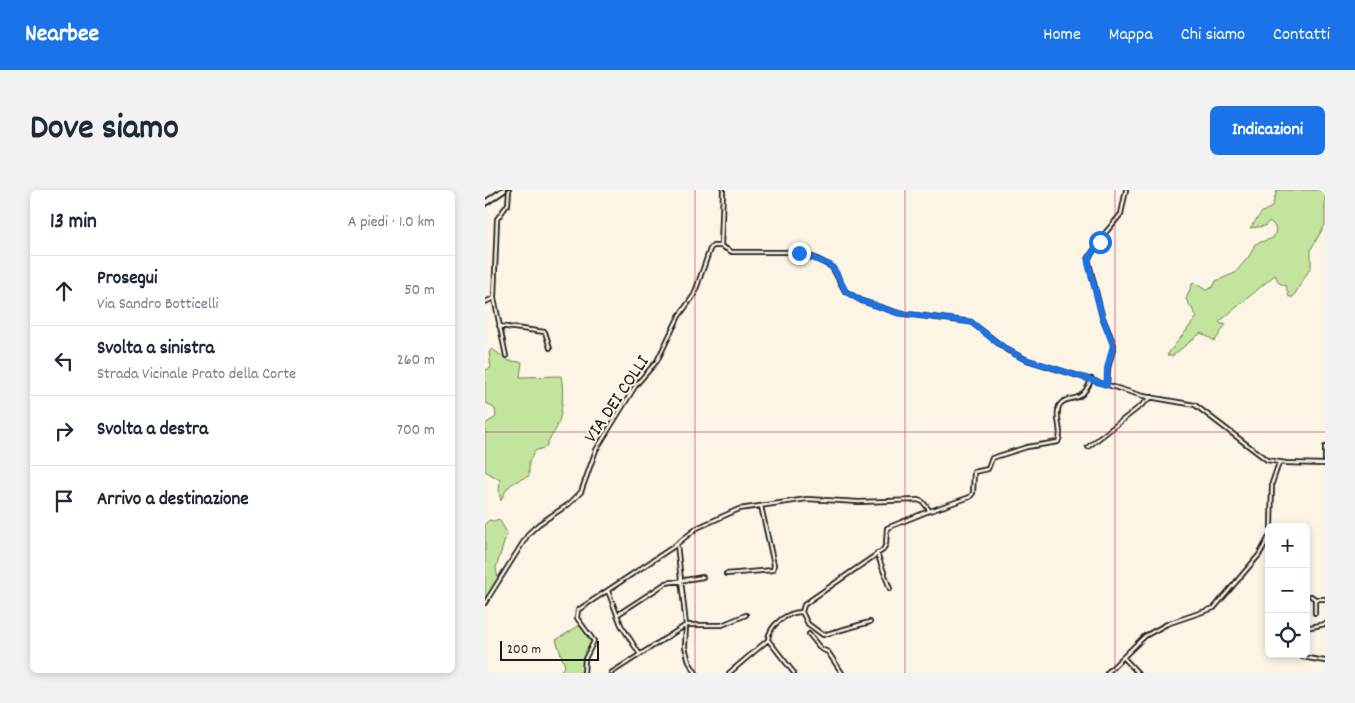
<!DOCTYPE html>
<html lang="it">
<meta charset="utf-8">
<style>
:root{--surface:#fff;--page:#f2f2f3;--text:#1f2937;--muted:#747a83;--line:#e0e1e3;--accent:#1a73e8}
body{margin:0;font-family:Dekko,sans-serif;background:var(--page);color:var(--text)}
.controls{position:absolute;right:15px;bottom:15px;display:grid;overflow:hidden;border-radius:8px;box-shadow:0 2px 8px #0003}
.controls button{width:45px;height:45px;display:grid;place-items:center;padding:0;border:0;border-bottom:1px solid var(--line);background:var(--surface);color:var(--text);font:25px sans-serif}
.scale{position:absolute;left:15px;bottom:12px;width:99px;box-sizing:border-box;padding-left:5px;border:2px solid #1c1c1c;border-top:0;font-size:14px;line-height:18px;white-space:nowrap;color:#1c1c1c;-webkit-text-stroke:4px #fcf5e5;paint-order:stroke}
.stop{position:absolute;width:15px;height:15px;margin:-11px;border:4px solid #1a73e8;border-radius:50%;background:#fff}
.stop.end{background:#1a73e8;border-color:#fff;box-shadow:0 1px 5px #0008}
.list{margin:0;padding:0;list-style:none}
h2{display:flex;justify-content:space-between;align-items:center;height:65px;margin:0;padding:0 20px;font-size:21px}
h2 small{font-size:16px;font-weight:400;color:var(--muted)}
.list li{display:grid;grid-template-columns:32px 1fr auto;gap:15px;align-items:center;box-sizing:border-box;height:70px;padding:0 20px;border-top:1px solid var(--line)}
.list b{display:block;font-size:19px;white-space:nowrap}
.list p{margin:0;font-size:16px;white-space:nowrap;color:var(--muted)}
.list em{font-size:16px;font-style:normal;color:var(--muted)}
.icon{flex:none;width:28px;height:28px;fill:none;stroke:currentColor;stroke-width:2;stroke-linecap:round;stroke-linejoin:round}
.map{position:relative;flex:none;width:840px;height:483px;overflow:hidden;border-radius:8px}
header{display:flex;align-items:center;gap:30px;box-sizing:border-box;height:70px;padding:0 25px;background:var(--accent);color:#fff}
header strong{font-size:24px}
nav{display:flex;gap:28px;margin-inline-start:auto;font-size:18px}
.intro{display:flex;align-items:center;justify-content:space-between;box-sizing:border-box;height:120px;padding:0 30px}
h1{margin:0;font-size:35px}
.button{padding:12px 22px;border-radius:8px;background:var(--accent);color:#fff;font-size:18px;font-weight:700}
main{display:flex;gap:30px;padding:0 30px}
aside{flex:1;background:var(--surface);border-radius:8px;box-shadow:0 2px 8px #0003}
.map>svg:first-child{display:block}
</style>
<header>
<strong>Nearbee</strong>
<nav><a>Home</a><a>Mappa</a><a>Chi siamo</a><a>Contatti</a></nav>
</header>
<div class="intro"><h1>Dove siamo</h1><a class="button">Indicazioni</a></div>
<main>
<aside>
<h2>13 min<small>A piedi · 1.0 km</small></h2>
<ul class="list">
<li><svg class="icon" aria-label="ahead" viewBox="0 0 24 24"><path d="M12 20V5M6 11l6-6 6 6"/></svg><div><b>Prosegui</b><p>Via Sandro Botticelli</p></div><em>50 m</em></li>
<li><svg class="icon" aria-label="left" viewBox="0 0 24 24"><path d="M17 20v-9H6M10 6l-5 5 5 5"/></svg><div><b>Svolta a sinistra</b><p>Strada Vicinale Prato della Corte</p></div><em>260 m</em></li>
<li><svg class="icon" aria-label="right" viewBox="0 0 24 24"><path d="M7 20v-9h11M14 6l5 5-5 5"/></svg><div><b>Svolta a destra</b></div><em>700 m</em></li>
<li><svg class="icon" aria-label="arrive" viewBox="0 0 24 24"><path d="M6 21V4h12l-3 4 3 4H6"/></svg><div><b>Arrivo a destinazione</b></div></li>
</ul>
</aside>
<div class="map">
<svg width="840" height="483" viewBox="0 0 840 483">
<rect width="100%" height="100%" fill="#fcf5e5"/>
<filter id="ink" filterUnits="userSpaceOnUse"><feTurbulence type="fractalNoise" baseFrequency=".02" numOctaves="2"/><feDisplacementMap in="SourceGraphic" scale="10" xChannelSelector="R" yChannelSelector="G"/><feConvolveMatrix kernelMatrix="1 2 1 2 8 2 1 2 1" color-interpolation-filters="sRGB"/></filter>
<g filter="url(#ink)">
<!-- green -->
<path fill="#c2e49d" stroke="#6f805c" d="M792 0H840V35L826 59V77L808 107H804L801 96 794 93 790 85 734 132 736 134H741L730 151 716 143 687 166 682 165 712 127 701 109 708 92 721 100 728 97 731 91 750 83 765 65 770 54 788 48 791 40 789 35 784 31 780 36 765 38 777 22 787 17Z
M7 159 24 171 37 172 35 187 76 186C79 201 78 222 72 237 69 244 63 249 61 257L50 261 44 272V286C28 292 22 295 16 311L14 302 15 290 0 281V234L11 227 10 219 0 212V180L6 178 4 162Z
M14 329 22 343 11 378 13 389 0 410V334L4 330 9 331Z
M95 435 107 454 101 463 98 483H73L80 476 71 450Z"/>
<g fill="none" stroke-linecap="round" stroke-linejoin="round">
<!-- minor casing -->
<g stroke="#1c1c1c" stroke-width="6">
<path id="minor" d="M236 56 247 62H305L330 68 347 77 360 101 377 111 413 123 486 132 522 160 542 170 658 206 710 215 782 270 801 273 840 274
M236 56 238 0
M9 108 21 166
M0 112 9 108 12 29 23 14 24 0
M14 136 60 142 65 158
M622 194 623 178 629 155 617 126 603 69 621 42 636 24 641 0
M603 257 667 207
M840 257V270
M786 337 787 293 794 273
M192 354 201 435 200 457 204 472 211 483
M392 363 405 399
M241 384 288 380 289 375 276 316
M123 401 136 435 154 463
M826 406 830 409
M0 413 44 343 54 334 84 314 96 302 111 260 151 195 172 171 194 126 209 105 225 59 228 56H236
M317 422 323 434 338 445 385 432
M830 423V409H840
M132 425 181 393 218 387
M821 438 840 434
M324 444 336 459 343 462 357 483
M284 451 309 483
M817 467 840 471
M639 468 653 483
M99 483 100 469 109 451 92 428 93 420 188 357 212 338 254 319 322 309 374 312 433 310 438 312 445 321 485 307 488 303 489 282 503 279 507 268 542 257 573 252C579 242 569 228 574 216 578 208 589 210 595 206 601 202 604 195 607 189
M126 483 201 435H237L261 425
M244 483 283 450C284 435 302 422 317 422L319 415 327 409 398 360 401 354 402 338 444 321
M622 483 660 446 682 434 729 418 774 365 784 347"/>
</g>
<!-- secondary casing -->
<g stroke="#1c1c1c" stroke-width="8">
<path id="secondary" d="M0 13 19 0"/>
</g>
<!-- minor -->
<use href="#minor" stroke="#fcf5e5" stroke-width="2.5"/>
<!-- secondary -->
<use href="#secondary" stroke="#fcf5e5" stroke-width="4"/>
</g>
</g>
<g fill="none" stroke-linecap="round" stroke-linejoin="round" filter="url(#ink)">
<!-- route -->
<path stroke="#1a73e8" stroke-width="6" d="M314 63 345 75 351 82 361 102 377 111 413 123 486 132 518 157 537 168 622 195V179L628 155 617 126 603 73 604 67 615 52"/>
</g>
<!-- grid -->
<path fill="none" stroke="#c2185b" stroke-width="1" stroke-opacity="0.55" d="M210 0V483M420 0V483M630 0V483M0 242H840"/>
<g text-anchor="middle" stroke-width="4" stroke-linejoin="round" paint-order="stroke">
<!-- street labels -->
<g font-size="19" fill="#1c1c1c" stroke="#fcf5e5">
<text transform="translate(130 208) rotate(-56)" y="7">VIA DEI COLLI</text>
</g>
</g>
</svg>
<div class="controls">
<button>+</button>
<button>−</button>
<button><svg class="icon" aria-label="locate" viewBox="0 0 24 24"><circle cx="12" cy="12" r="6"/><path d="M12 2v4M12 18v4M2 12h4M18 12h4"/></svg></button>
</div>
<div class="scale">200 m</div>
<div class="stop" style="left:615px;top:52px"></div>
<div class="stop end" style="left:314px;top:63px"></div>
</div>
</main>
